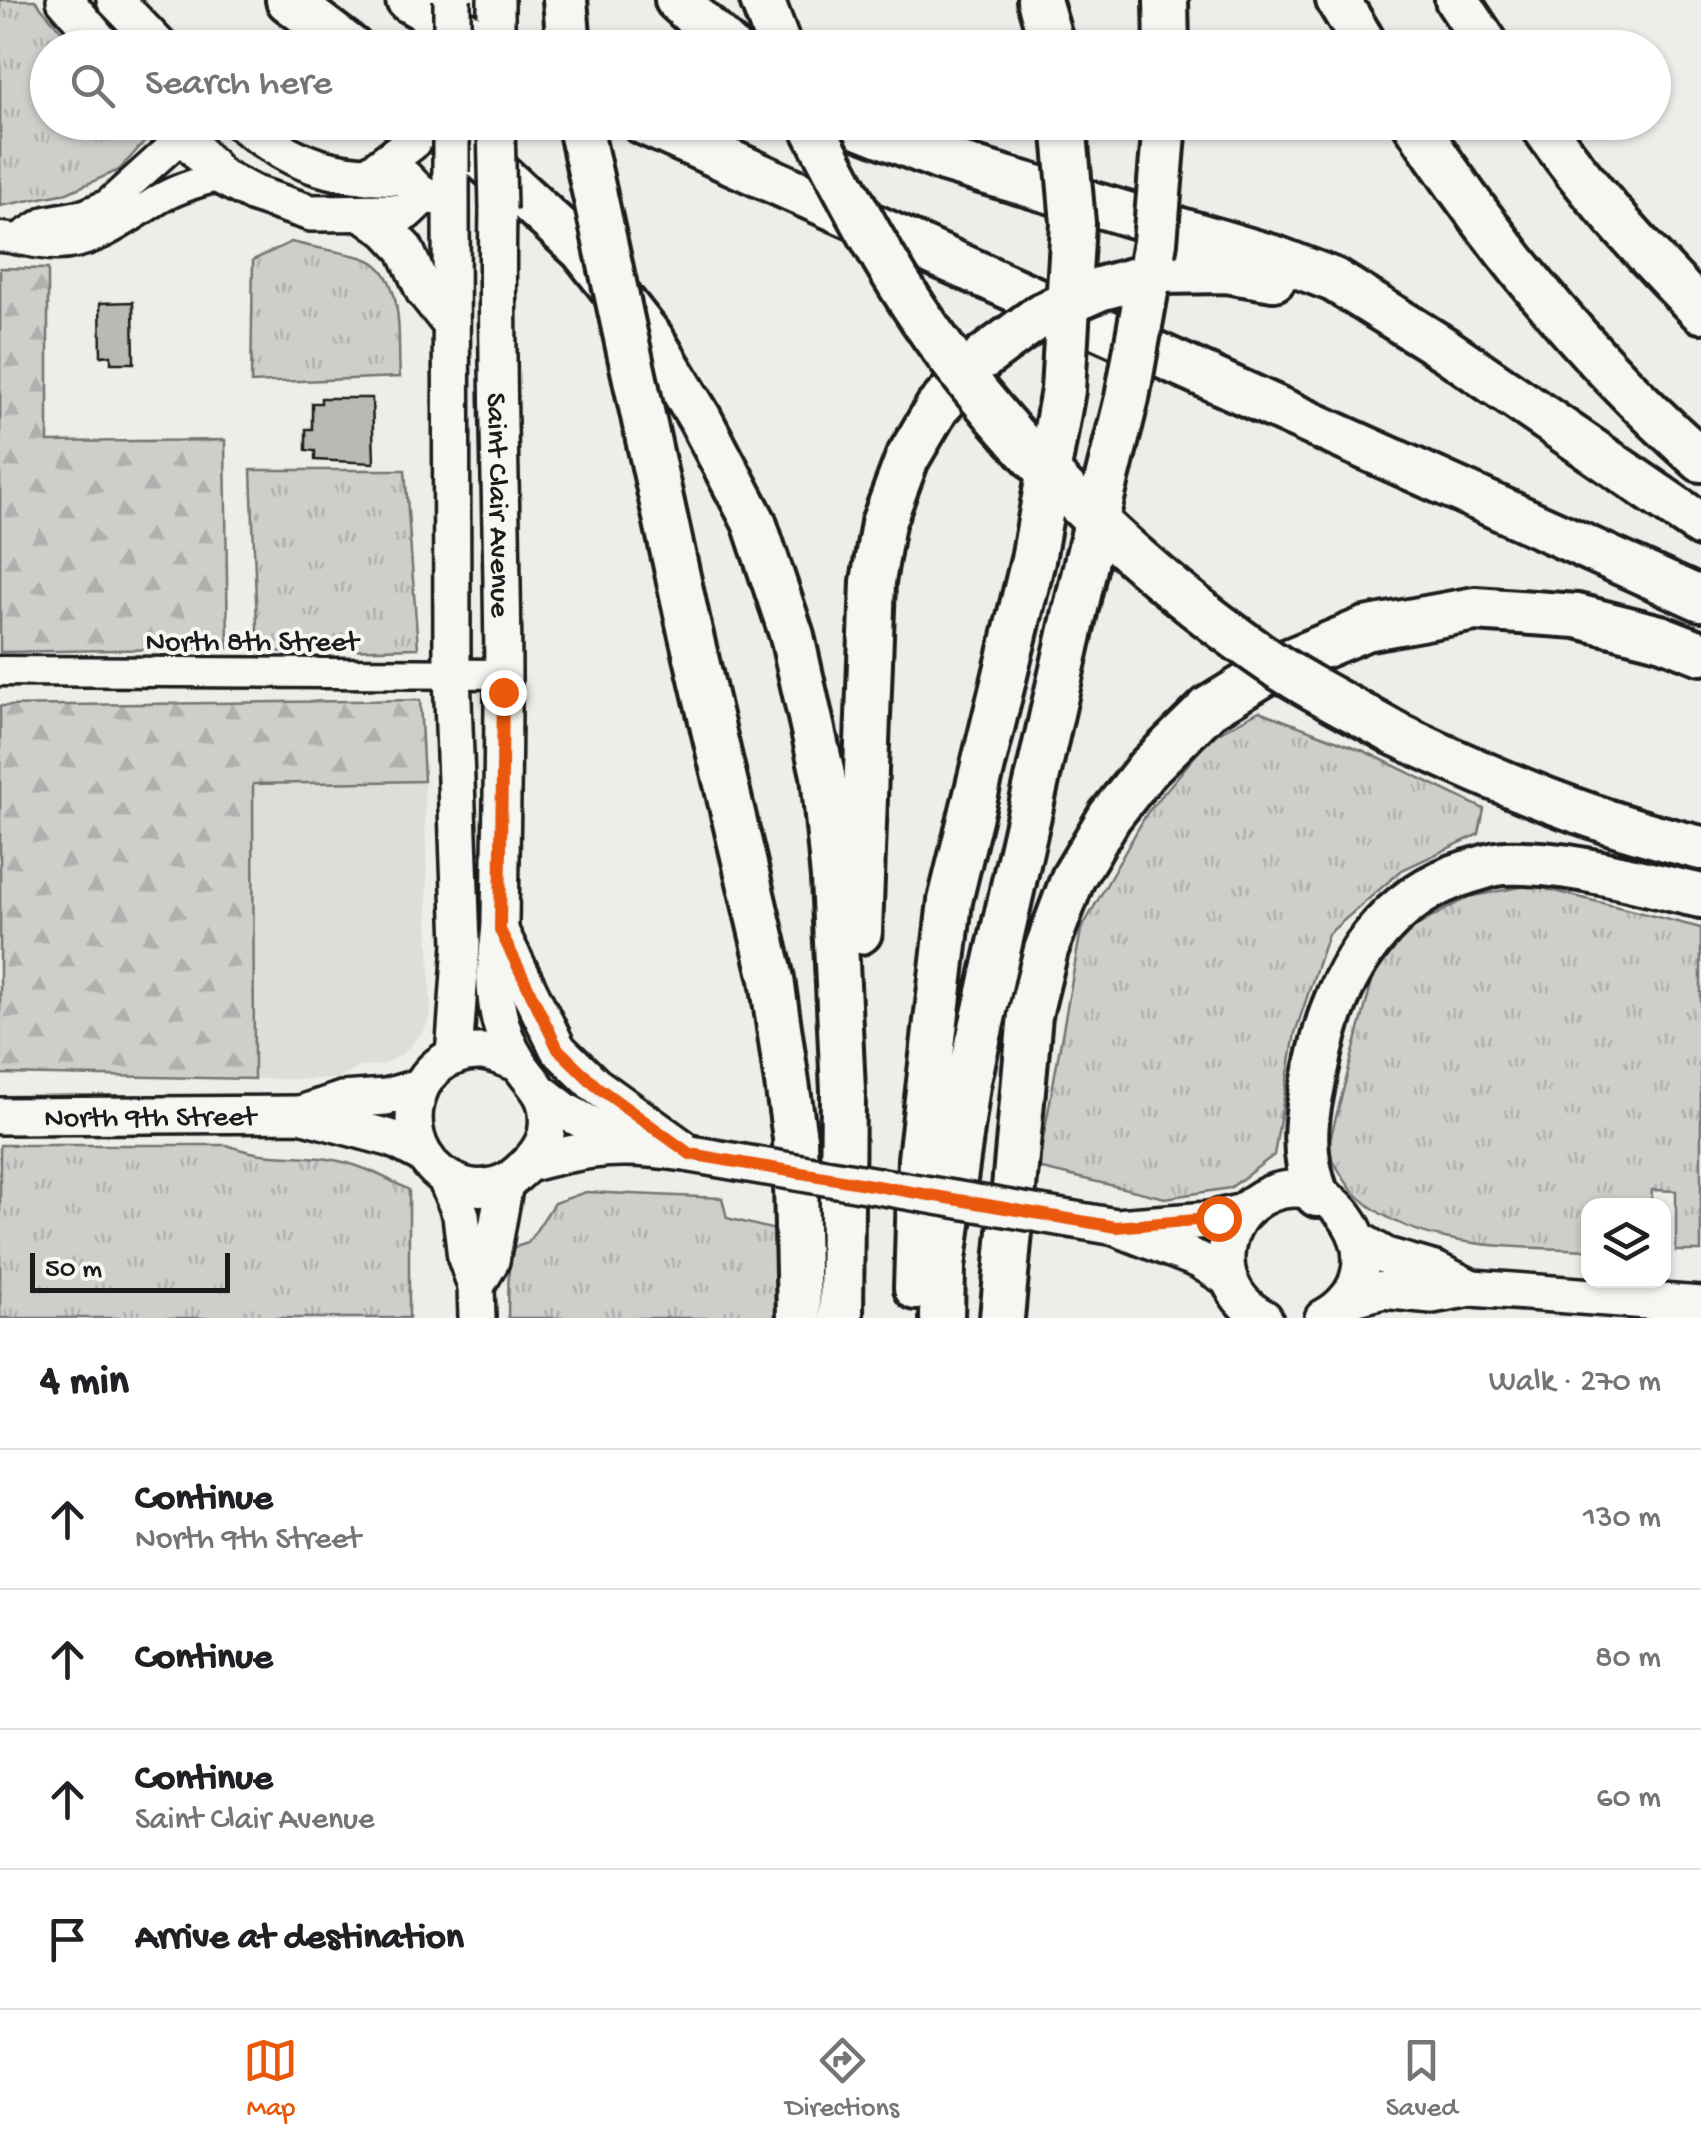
<!DOCTYPE html>
<meta charset="utf-8">
<style>
:root{--surface:#fff;--page:#f6f6f6;--text:#202124;--muted:#757577;--line:#e0e0e0;--accent:#ea580c}
body{margin:0;font-family:"Gochi Hand",sans-serif;background:var(--page);color:var(--text)}
.controls{position:absolute;right:30px;bottom:30px;display:grid;overflow:hidden;border-radius:20px;box-shadow:0 2px 8px #0004}
.controls button{width:90px;height:90px;display:grid;place-items:center;padding:0;border:0;border-bottom:2px solid var(--line);background:var(--surface);color:var(--text);font:50px sans-serif}
.scale{position:absolute;left:30px;bottom:25px;width:200px;box-sizing:border-box;padding-left:10px;border:5px solid #1c1c1c;border-top:0;font-size:28px;line-height:35px;white-space:nowrap;color:#1c1c1c;-webkit-text-stroke:8px #f6f6f2;paint-order:stroke}
.stop{position:absolute;width:30px;height:30px;margin:-22px;border:8px solid #ea580c;border-radius:50%;background:#fff}
.stop.end{background:#ea580c;border-color:#fff;box-shadow:0 2px 10px #0008}
.list{margin:0;padding:0;list-style:none}
h2{display:flex;justify-content:space-between;align-items:center;height:130px;margin:0;padding:0 40px;font-size:42px}
h2 small{font-size:32px;font-weight:400;color:var(--muted)}
.list li{display:grid;grid-template-columns:65px 1fr auto;gap:30px;align-items:center;box-sizing:border-box;height:140px;padding:0 40px;border-top:2px solid var(--line)}
.list b{display:block;font-size:38px;white-space:nowrap}
.list p{margin:0;font-size:32px;white-space:nowrap;color:var(--muted)}
.list em{font-size:32px;font-style:normal;color:var(--muted)}
.icon{flex:none;width:55px;height:55px;fill:none;stroke:currentColor;stroke-width:2;stroke-linecap:round;stroke-linejoin:round}
.map{position:relative;flex:none;width:1701px;height:1318px;overflow:hidden}
.search{position:absolute;background:var(--surface);box-shadow:0 2px 8px #0004;left:30px;right:30px;top:30px;height:110px;display:flex;align-items:center;gap:25px;box-sizing:border-box;padding:0 35px;border-radius:55px;color:var(--muted);font-size:38px}
.sheet{height:690px;background:var(--surface)}
nav{display:flex;justify-content:space-around;align-items:center;box-sizing:border-box;height:140px;border-top:2px solid var(--line);background:var(--surface);font-size:28px;color:var(--muted)}
nav a{display:grid;justify-items:center;gap:5px}
nav .on{color:var(--accent)}
.map>svg:first-child{display:block}
</style>
<div class="map">
<svg width="1701" height="1318" viewBox="0 0 1701 1318">
<defs>
<pattern id="grass-tufts" width="24" height="20" patternUnits="userSpaceOnUse" patternTransform="scale(2.5)"><rect width="24" height="20" fill="#cececb"/><path d="M3 7l-1-3M5 7V3M7 7l1-3M15 17l-1-3M17 17v-4M19 17l1-3" fill="none" stroke="#b0b0ae"/></pattern>
<pattern id="forest-firs" width="22" height="20" patternUnits="userSpaceOnUse" patternTransform="scale(2.5)"><rect width="22" height="20" fill="#cececb"/><path d="M5 1l3.5 6h-7zM16 11l3.5 6h-7z" fill="#b0b0ae"/></pattern>
</defs>
<rect width="100%" height="100%" fill="#edede9"/>
<filter id="ink" filterUnits="userSpaceOnUse"><feTurbulence type="fractalNoise" baseFrequency=".01" numOctaves="2"/><feDisplacementMap in="SourceGraphic" scale="20" xChannelSelector="R" yChannelSelector="G"/><feConvolveMatrix kernelMatrix="1 2 1 2 8 2 1 2 1" color-interpolation-filters="sRGB"/></filter>
<g filter="url(#ink)">
<!-- built -->
<path fill="#ddddda" d="M424 781 431 1013 425 1029 404 1053 384 1064 360 1067 339 1079H254L253 784Z"/>
<!-- grass -->
<path fill="url(#grass-tufts)" stroke="#757574" stroke-width="2.5" d="M0 0H35L75 47 48 48V122L135 123 147 139 119 170 67 193 0 206Z
M291 242C314 248 338 251 361 257 407 269 397 340 400 377L251 383 253 260Z
M251 470H405L418 648 258 652Z
M1259 711 1364 751 1484 809 1479 834 1402 870 1328 934 1295 1033 1274 1155 1230 1188 1165 1198 1038 1168 1081 930 1147 813 1211 737Z
M1531 885 1701 928V1251H1676V1191L1652 1190 1651 1205 1588 1206V1250C1513 1246 1409 1251 1353 1191 1343 1180 1336 1164 1327 1151L1375 970 1408 931 1468 897Z
M0 1145H227C266 1160 289 1153 328 1159 358 1163 382 1176 409 1190V1318H0Z
M586 1192 722 1198 727 1218 775 1230V1318H508L509 1249 528 1243 554 1203Z"/>
<!-- forest -->
<path fill="url(#forest-firs)" stroke="#757574" stroke-width="2.5" d="M0 268 48 269V442L225 440 228 648 0 652Z
M420 700 424 781 253 784 254 1079 0 1074V706Z"/>
<!-- building -->
<path fill="#b9b9b6" stroke="#1c1c1c" stroke-width="2.5" d="M133 302 134 363H111V355L101 356 100 303Z
M321 398H372L374 463 315 460V451L306 450V429H312V403H321Z"/>
<g fill="none" stroke-linecap="round" stroke-linejoin="round">
<!-- minor casing -->
<g stroke="#1c1c1c" stroke-width="35">
<path id="minor" d="M0 237C19 238 36 245 55 245 95 246 129 217 161 198 180 187 200 182 220 176
M19 238 46 221 85 214 108 204 199 122
M0 671 503 674"/>
</g>
<!-- major casing -->
<g stroke="#1c1c1c" stroke-width="42">
<g id="major">
<path d="M65 0 106 48"/>
<path d="M115 0 161 48"/>
<path d="M496 0V48"/>
<path d="M171 122 220 176 254 194 311 213 406 212 423 196"/>
<path d="M240 122C298 168 332 176 404 177L423 196 445 197"/>
<path d="M451 172 452 673 462 944 454 1057"/>
<path d="M367 176 411 143 427 122"/>
<path id="s1" d="M498 210C495 369 503 528 503 688 503 766 501 844 500 923 499 943 495 963 495 983 496 1011 503 1039 518 1062 535 1088 550 1093 547 1128 545 1149 528 1165 513 1177 500 1187 479 1190 463 1185 389 1162 402 1049 482 1052 494 1053 507 1060 518 1063"/>
<path d="M365 214 387 230 405 249 424 291 451 325"/>
<path d="M501 933 558 1049 595 1085 691 1154"/>
<path d="M545 1095 567 1112 631 1146"/>
<path d="M300 1114 342 1100 386 1097 420 1087"/>
<path id="s2" d="M0 1116 300 1114 393 1139 422 1154"/>
<path d="M531 1163C591 1147 623 1144 685 1153"/>
<path d="M446 1179 461 1215 466 1258 476 1286 477 1318"/>
<path d="M1116 1227 1209 1220 1243 1212"/>
<path d="M1117 1228 1199 1260 1229 1279"/>
<path d="M1359 1240 1386 1256 1435 1270 1472 1288"/>
<path d="M476 1286 491 1261 505 1183"/>
<path d="M1346 1300 1383 1290 1432 1295 1472 1288 1701 1305"/>
<path d="M1264 1318C1240 1305 1225 1283 1226 1256 1227 1235 1237 1215 1254 1203 1330 1148 1410 1271 1323 1318"/>
</g>
</g>
<!-- highway casing -->
<g stroke="#1c1c1c" stroke-width="50">
<path id="highway" d="M288 0 351 48
M408 0 491 48
M565 0 569 48
M677 0 729 48
M762 0 780 48
M1039 0 1053 48
M1166 0 1167 48
M1338 0 1367 48
M1457 0 1489 48
M443 122 582 250 652 339 699 417 754 522 792 636 823 775 833 878 843 1091 841 1318
M642 122 1701 599
M848 122 944 160 1276 258 1334 280 1446 350 1701 525
M1414 122C1495 246 1590 362 1701 460
M1540 122C1587 191 1644 252 1701 311
M1162 272 1226 271 1274 279
M689 627 772 979 795 1138 799 1318
M1396 734C1495 781 1594 823 1701 848
M860 932 873 582 883 523 907 459 937 408 984 357
M1317 1195C1296 1141 1310 1099 1322 1045 1340 968 1389 895 1468 872 1480 869 1493 863 1505 863 1571 861 1637 882 1701 896
M916 1288 920 1159 950 901 1033 560
M942 1318 943 1267 968 1085 1087 559
M1002 1318 1030 1015 1046 950 1073 878 1110 816 1148 768 1209 708 1281 664 1365 629 1475 609 1577 616 1660 637 1701 653"/>
</g>
<!-- minor -->
<use href="#minor" stroke="#f6f6f2" stroke-width="28"/>
<!-- major -->
<use href="#major" stroke="#f6f6f2" stroke-width="35"/>
<!-- highway -->
<use href="#highway" stroke="#f6f6f2" stroke-width="42"/>
<!-- major-bridge casing -->
<g stroke="#1c1c1c" stroke-width="42" stroke-linecap="butt">
<path id="major-bridge" d="M452 48V0
M496 122 498 210
M451 172V122
M691 1154 1116 1227"/>
</g>
<!-- highway-bridge casing -->
<g stroke="#1c1c1c" stroke-width="50" stroke-linecap="butt">
<path id="highway-bridge" d="M579 122 689 627
M810 122C852 203 894 284 949 357 1035 470 1143 573 1259 654 1302 685 1351 708 1396 734
M984 357 1041 315 1099 289 1162 272
M1087 559 1127 398 1155 242 1165 122
M1033 560 1063 390 1073 223 1064 122"/>
</g>
<!-- major-bridge -->
<use href="#major-bridge" stroke="#f6f6f2" stroke-width="35"/>
<!-- highway-bridge -->
<use href="#highway-bridge" stroke="#f6f6f2" stroke-width="42"/>
</g>
</g>
<g fill="none" stroke-linecap="round" stroke-linejoin="round" filter="url(#ink)">
<!-- route -->
<path stroke="#ea580c" stroke-width="12" d="M503 692 500 930 558 1049 596 1086 690 1154 1116 1227 1218 1218"/>
</g>
<g text-anchor="middle" stroke-width="8" stroke-linejoin="round" paint-order="stroke">
<!-- street labels -->
<g font-size="30" fill="#1c1c1c" stroke="#f6f6f2">
<text dy="10" stroke="none"><textPath href="#s1" startOffset="295">Saint Clair Avenue</textPath></text>
<text x="252" y="650">North 8th Street</text>
<text dy="10" stroke="none"><textPath href="#s2" startOffset="150">North 9th Street</textPath></text>
</g>
</g>
</svg>
<div class="controls">
<button><svg class="icon" aria-label="layers" viewBox="0 0 24 24"><path d="M12 4l9 5-9 5-9-5zM3 14l9 5 9-5"/></svg></button>
</div>
<div class="scale">50 m</div>
<div class="stop" style="left:1218px;top:1218px"></div>
<div class="stop end" style="left:503px;top:692px"></div>
<div class="search"><svg class="icon" aria-label="search" viewBox="0 0 24 24"><circle cx="10" cy="10" r="6"/><path d="M15 15l6 6"/></svg>Search here</div>
</div>
<section class="sheet">
<h2>4 min<small>Walk · 270 m</small></h2>
<ul class="list">
<li><svg class="icon" aria-label="ahead" viewBox="0 0 24 24"><path d="M12 20V5M6 11l6-6 6 6"/></svg><div><b>Continue</b><p>North 9th Street</p></div><em>130 m</em></li>
<li><svg class="icon" aria-label="ahead" viewBox="0 0 24 24"><path d="M12 20V5M6 11l6-6 6 6"/></svg><div><b>Continue</b></div><em>80 m</em></li>
<li><svg class="icon" aria-label="ahead" viewBox="0 0 24 24"><path d="M12 20V5M6 11l6-6 6 6"/></svg><div><b>Continue</b><p>Saint Clair Avenue</p></div><em>60 m</em></li>
<li><svg class="icon" aria-label="arrive" viewBox="0 0 24 24"><path d="M6 21V4h12l-3 4 3 4H6"/></svg><div><b>Arrive at destination</b></div></li>
</ul>
</section>
<nav>
<a class="on"><svg class="icon" aria-label="map" viewBox="0 0 24 24"><path d="M3 6l6-2 6 2 6-2v14l-6 2-6-2-6 2zM9 4v14M15 6v14"/></svg>Map</a>
<a><svg class="icon" aria-label="directions" viewBox="0 0 24 24"><path d="M12 3l9 9-9 9-9-9zM9 14v-3h6M13 9l2 2-2 2"/></svg>Directions</a>
<a><svg class="icon" aria-label="saved" viewBox="0 0 24 24"><path d="M7 4h10v16l-5-4-5 4z"/></svg>Saved</a>
</nav>
